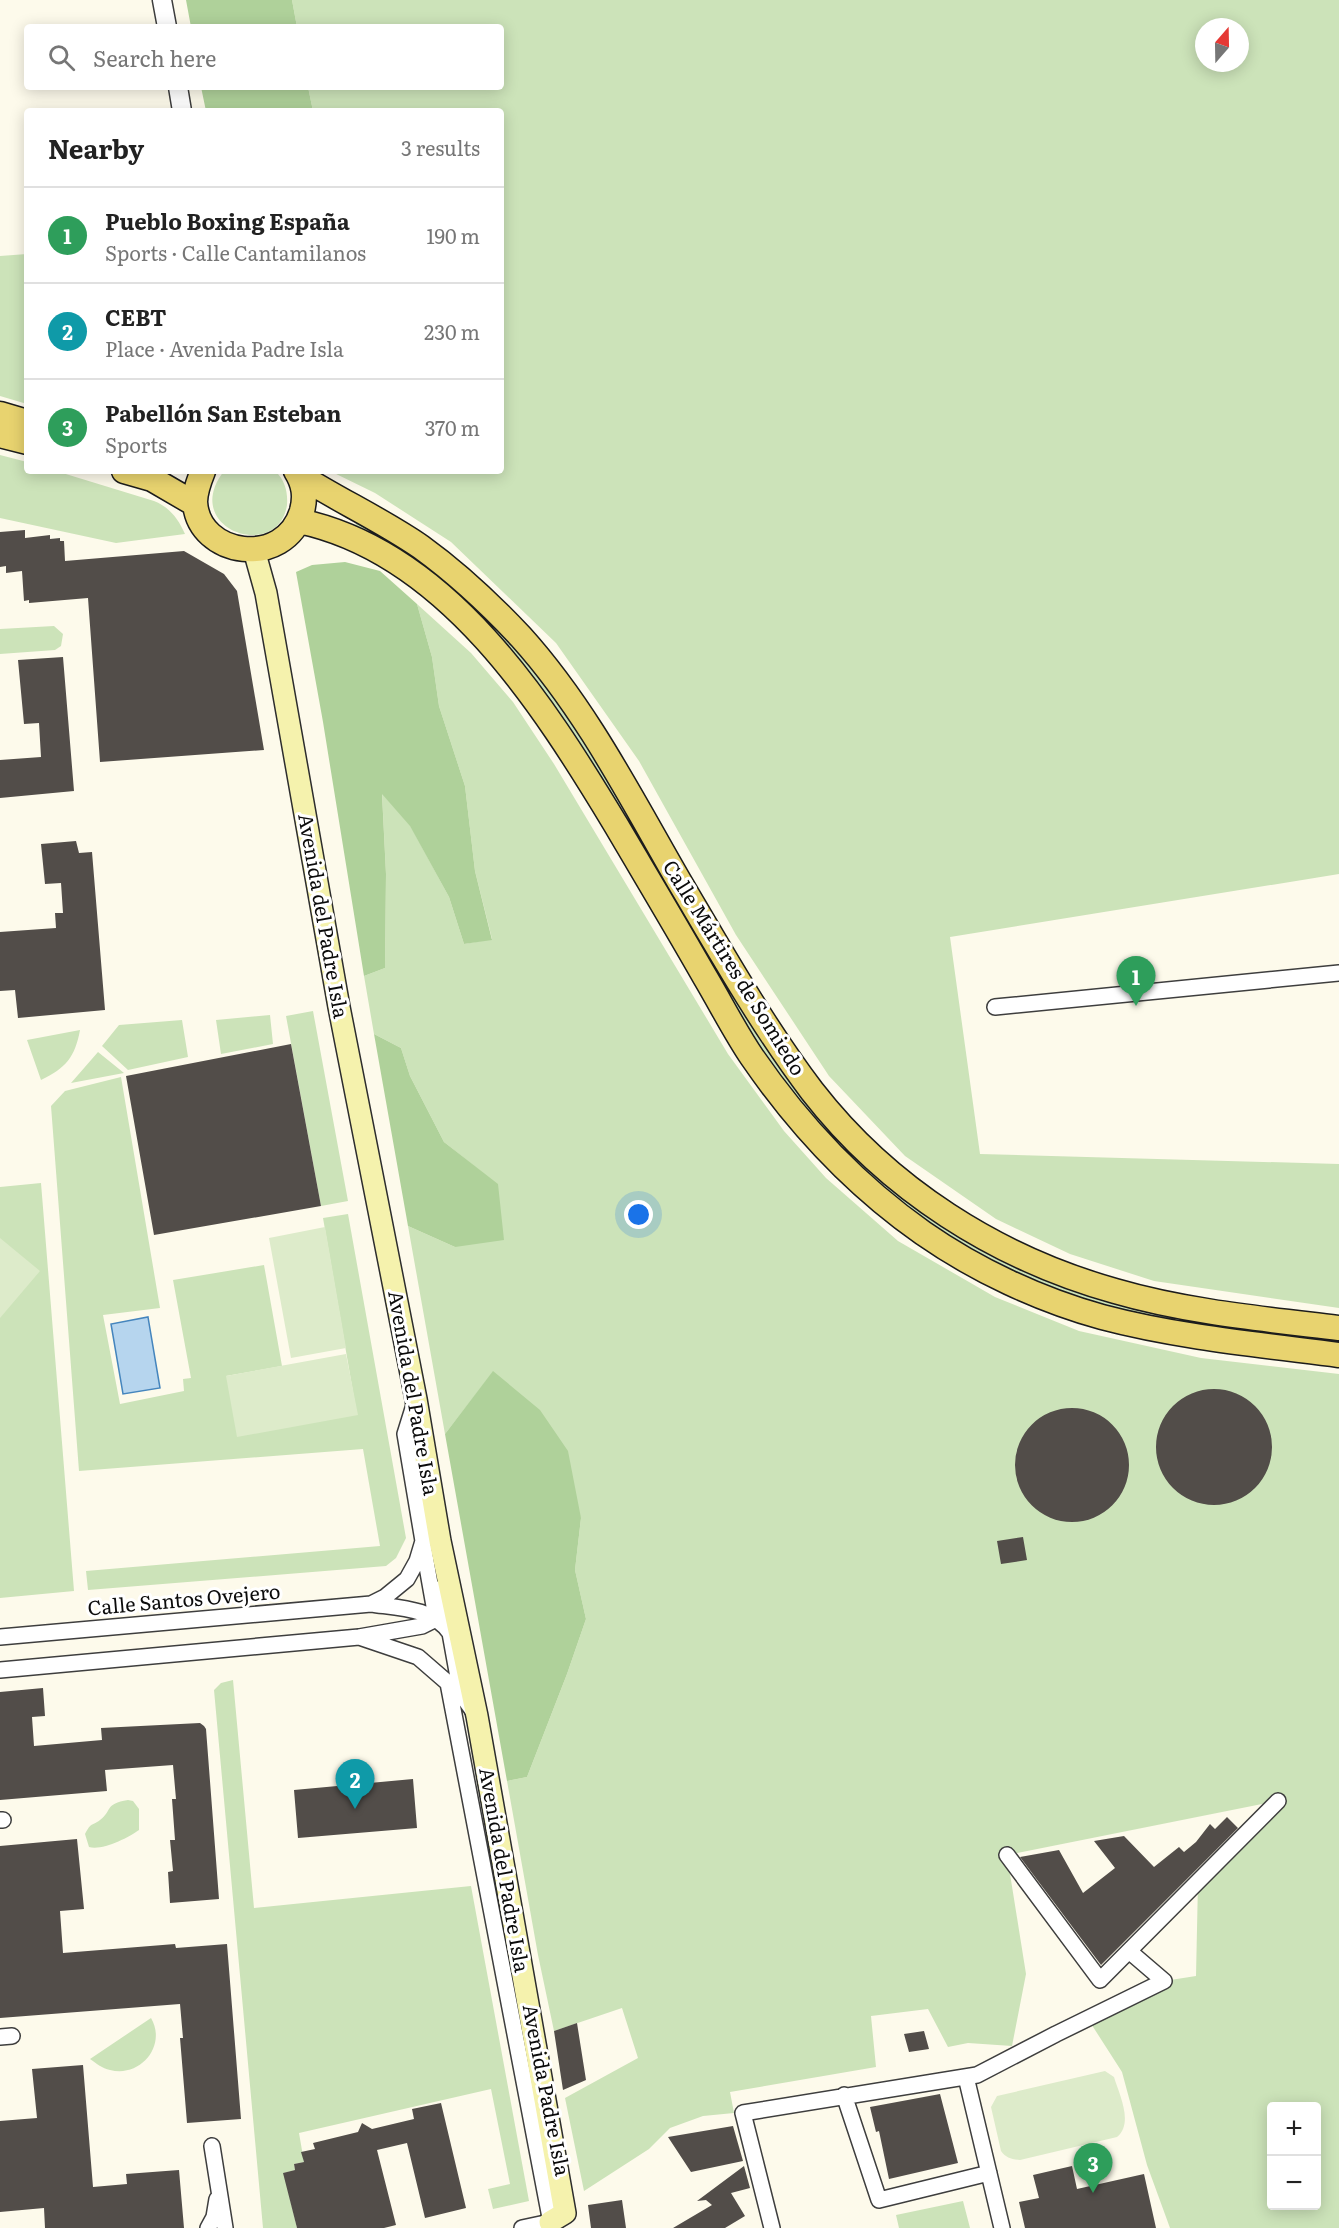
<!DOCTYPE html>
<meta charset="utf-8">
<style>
:root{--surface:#fff;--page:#f6f6f6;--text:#222;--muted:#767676;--line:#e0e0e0;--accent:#0b8043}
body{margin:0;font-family:Literata,serif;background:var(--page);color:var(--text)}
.controls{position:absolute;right:18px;bottom:18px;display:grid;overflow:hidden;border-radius:6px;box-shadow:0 3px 15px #0003}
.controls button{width:54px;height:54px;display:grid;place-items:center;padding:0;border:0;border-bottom:2px solid var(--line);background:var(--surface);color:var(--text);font:30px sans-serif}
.compass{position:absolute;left:1195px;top:18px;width:54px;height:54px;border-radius:50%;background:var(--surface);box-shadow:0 3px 15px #0003;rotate:20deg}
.you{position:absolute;left:639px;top:1215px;width:21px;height:21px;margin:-15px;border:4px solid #fff;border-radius:50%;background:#1a73e8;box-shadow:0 0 0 9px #1a73e833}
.badge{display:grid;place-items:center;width:39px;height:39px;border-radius:50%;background:var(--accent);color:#fff;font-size:20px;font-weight:700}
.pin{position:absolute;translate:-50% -50px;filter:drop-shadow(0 2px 3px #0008)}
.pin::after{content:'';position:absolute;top:32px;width:21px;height:18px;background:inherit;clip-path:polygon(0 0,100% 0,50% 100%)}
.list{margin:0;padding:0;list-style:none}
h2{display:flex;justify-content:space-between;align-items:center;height:78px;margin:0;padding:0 24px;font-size:26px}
h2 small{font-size:20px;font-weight:400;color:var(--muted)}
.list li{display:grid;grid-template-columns:39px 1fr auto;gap:18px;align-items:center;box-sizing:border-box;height:96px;padding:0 24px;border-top:2px solid var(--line)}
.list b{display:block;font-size:22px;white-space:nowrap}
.list p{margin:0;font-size:20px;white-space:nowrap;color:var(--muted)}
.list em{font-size:20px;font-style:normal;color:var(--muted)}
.icon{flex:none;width:33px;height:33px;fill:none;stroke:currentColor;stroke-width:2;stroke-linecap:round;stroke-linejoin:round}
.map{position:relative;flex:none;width:1339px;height:2228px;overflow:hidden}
.search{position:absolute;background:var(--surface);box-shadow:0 3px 15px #0003;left:24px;top:24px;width:480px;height:66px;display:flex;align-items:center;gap:15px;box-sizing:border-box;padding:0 21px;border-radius:6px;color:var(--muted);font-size:22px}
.panel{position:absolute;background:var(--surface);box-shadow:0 3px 15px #0003;left:24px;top:108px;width:480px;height:366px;border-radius:6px}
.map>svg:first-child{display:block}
</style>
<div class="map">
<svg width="1339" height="2228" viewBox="0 0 1339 2228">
<rect width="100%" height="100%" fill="#fdfaeb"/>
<!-- green -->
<path fill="#cce3b9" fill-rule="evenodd" d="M292 0H1339V874L950 937 980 1154 1339 1164V1308L1154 1281 1070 1254 996 1219 905 1156 829 1076 736 935 639 761 556 643 451 542 375 493 330 471H501V111H313L308 87H501V27H297ZM1204 27H1240V63H1204Z
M27 254V404L0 396V256Z
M0 455 27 462V471H56L154 501C169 507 178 518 185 534L116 543 0 518Z
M224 471H275C285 480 288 492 287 505 278 563 179 529 224 471Z
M357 520 429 566 500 630 534 669 562 707 616 792 778 1063 966 1240 1007 1263 1055 1283 1339 1337V1343L1178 1322 1120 1310 1076 1297 1029 1280 962 1246 905 1207 832 1141 785 1083 759 1048 609 795 398 550 355 526Z
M417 604 471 653 513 702 554 764 728 1054 784 1131 826 1178 898 1241 995 1297 1079 1331 1201 1358 1339 1374V2228H1170L1147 2165 1122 2072 1088 2019 1164 1981 1196 1976 1198 1882 1277 1801 1007 1855 1026 1974 1012 2046 968 2043 948 2047 928 2009 871 2016 876 2067 730 2092 734 2113 703 2116 670 2128 649 2149 584 2191 565 2098 638 2058 622 2008 554 2031 538 1955 507 1781 527 1777 567 1674 586 1619 575 1570 581 1518 493 1372 445 1434 408 1226 455 1247 498 1185 444 1142 410 1076 401 1048 374 1034 364 976 385 968 386 874 382 793 410 825 449 897 464 944 492 939 475 871 465 786 439 706 432 657ZM1272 2106H1316V2206H1272Z
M54 626 63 634 61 646 55 650 0 654V629Z
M313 1011 348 1201 321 1206 286 1016Z
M270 1015 273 1044 221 1054 216 1020Z
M182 1020 188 1057 128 1070 102 1046 119 1025Z
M80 1030C75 1057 66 1068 41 1080L27 1040Z
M98 1052 124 1073 71 1083Z
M121 1077 160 1308 103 1315 120 1404 184 1391 183 1379 191 1378 173 1280 264 1265 282 1366 226 1376 357 1415 323 1218 348 1214 406 1538 396 1558 386 1566 88 1590 86 1571 380 1546 363 1449 79 1471 51 1106 65 1091Z
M41 1183 74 1591 0 1598V1187Z
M233 1680 254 1908 471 1886 529 2201 493 2209 488 2189 510 2184 491 2089 299 2133 304 2162 294 2164 295 2170 284 2173 297 2228H263L214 1690 221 1683Z
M128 1800 133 1801 139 1809V1830C128 1838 102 1851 89 1847L85 1834C92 1821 91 1827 100 1820 113 1810 104 1804 128 1800Z
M151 2018C167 2045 141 2078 110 2070 102 2068 97 2064 90 2059Z
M963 2201 970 2228H899L896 2215Z"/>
<!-- forest -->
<path fill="#afd19a" d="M186 0H292L297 27H191Z
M201 87H308L313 111H206Z
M345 562 380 571 417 604 432 657 439 706 465 786 475 871 492 940 464 944 449 897 410 826 382 794 386 874 385 968 364 976 323 722 296 572 312 565Z
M374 1034 401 1048 410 1076 444 1142 498 1184 504 1240 455 1247 408 1226Z
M493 1371 540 1410 568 1451 581 1518 575 1570 586 1619 567 1674 527 1777 507 1781 445 1434Z"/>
<!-- pitch -->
<path fill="#ddebca" d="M325 1227 346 1348 291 1358 269 1238Z
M0 1238 40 1271 0 1318Z
M346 1354 358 1415 237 1437 226 1376Z
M1105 2071 1114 2077C1119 2094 1134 2123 1117 2137L1020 2160C1011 2159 1006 2158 1001 2151L991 2107 997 2096Z"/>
<!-- water -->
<path fill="#b6d5ee" stroke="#4585bd" stroke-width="1.5" d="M148 1317 160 1388 123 1394 111 1324Z"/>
<!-- building -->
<path fill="#524d49" d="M25 530V538L50 535V539L60 538V541H64L65 561 184 551 224 574 237 591 264 750 100 762 88 598 29 603V600L24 601 22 571 6 573V566L0 567V532Z
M63 657 74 791 0 798V760L41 757 39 723 24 724 18 660Z
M76 841 79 853 92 852 105 1010 18 1018 15 990 0 991V932L56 928 55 913H63L61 883 45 884 41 844Z
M291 1044 321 1206 154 1235 126 1076Z
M1156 1447a58 58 0 1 1 116 0a58 58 0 1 1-116 0Z
M1015 1465a57 57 0 1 1 114 0a57 57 0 1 1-114 0Z
M1023 1537 1027 1560 1001 1564 997 1541Z
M43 1688 45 1716 32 1717 34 1746 102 1740 101 1728 200 1723 204 1726 206 1729 219 1899 170 1903 168 1872 173 1871 170 1840H175L172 1799H176L173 1765 105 1770 107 1791 0 1800V1692Z
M413 1779 417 1828 298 1838 294 1790Z
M1227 1817 1238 1828 1101 1965 1020 1857 1059 1850 1083 1893 1115 1868 1094 1841 1124 1836 1154 1867 1179 1847 1184 1852 1196 1842 1210 1824 1215 1829Z
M77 1839 84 1909 60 1911 63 1953 175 1944 176 1948 227 1944 241 2119 187 2123 180 2038H183L180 2004 0 2018V1846Z
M577 2023 586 2080 563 2090 554 2031Z
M924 2031 929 2049 909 2052 904 2034Z
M83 2065 93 2187 127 2184 126 2174 179 2170 184 2228H45L44 2208 0 2212V2121L37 2118 32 2069Z
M940 2094 958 2163 889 2179 879 2131 876 2132 870 2107Z
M441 2103 466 2208 425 2218 407 2143 377 2150 396 2225 384 2228H297L283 2173 295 2170 294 2164 304 2162 301 2152 315 2149 313 2143 358 2132 362 2123 372 2129 414 2119 412 2109Z
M733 2126 743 2161 691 2172 668 2137Z
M744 2166 750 2188 731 2193 745 2216 725 2228H673L712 2205 706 2200 697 2201Z
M1072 2166 1077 2189 1144 2174 1156 2228H1025L1019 2202 1039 2198 1033 2175Z
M622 2200 626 2228H591L588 2205Z"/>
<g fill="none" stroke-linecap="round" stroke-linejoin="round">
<!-- minor casing -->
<g stroke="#3e3e3e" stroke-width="18">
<path id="minor" d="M995 1007 1339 973
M423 1544 434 1606
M371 1604 385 1597 407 1579 417 1561 423 1541 405 1434 415 1402
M0 1637 371 1604C399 1608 433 1608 450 1633L461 1694 473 1711
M359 1637 418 1657 448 1683 552 2228
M0 1670 359 1637 422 1626 436 1619 445 1606 441 1588
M0 1820H3
M1007 1855 1100 1980 1278 1801
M0 2037 12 2036
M966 2077 1002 2228
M844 2095 879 2200 989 2173
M212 2146 225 2228
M208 2228 214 2217 217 2199
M522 2228 550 2222
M772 2228 743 2113 977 2075 1056 2034 1164 1981 1129 1951"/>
</g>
<!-- tertiary casing -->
<g stroke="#3e3e3e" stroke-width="21">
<path id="tertiary" d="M162 0 167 27
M178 87 182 111"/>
</g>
<!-- secondary casing -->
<g stroke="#2d2d2d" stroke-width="24">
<path id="secondary" d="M254 550 266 593 339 1007 416 1399 440 1541 477 1716 565 2213 550 2222"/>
</g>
<!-- primary casing -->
<g stroke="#1c1c1c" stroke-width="27">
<path id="primary" d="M0 414 27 422
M0 435 27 442
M124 471 152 479 195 504
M203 471C199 481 195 491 195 502 198 557 285 569 302 511 306 496 304 484 296 471
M299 475C338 500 382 520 421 547 457 573 491 605 521 637 586 709 631 798 679 881 721 952 762 1025 812 1091 888 1189 997 1258 1115 1291 1187 1312 1264 1319 1339 1328
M299 521C447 552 543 704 616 825 646 876 676 926 705 977 721 1004 735 1032 752 1057 798 1124 856 1186 923 1233 976 1270 1040 1300 1102 1317 1177 1337 1261 1345 1339 1355"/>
</g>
<!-- minor -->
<use href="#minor" stroke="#fff" stroke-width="15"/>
<!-- tertiary -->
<use href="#tertiary" stroke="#fff" stroke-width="18"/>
<!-- secondary -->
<use href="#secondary" stroke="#f5f2ad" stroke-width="21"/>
<!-- primary -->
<use href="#primary" stroke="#e8d36f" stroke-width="24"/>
</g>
<g text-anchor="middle" stroke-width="6" stroke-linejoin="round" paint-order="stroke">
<!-- street labels -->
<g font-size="20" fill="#0b0b0b" stroke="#fff">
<text transform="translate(323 916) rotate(80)" y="7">Avenida del Padre Isla</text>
<text transform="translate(734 968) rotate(58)" y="7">Calle Mártires de Somiedo</text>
<text transform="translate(413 1393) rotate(80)" y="7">Avenida del Padre Isla</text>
<text transform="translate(184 1600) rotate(-5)" y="7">Calle Santos Ovejero</text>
<text transform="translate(504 1870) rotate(80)" y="7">Avenida del Padre Isla</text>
<text transform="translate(546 2090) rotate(79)" y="7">Avenida Padre Isla</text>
</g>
</g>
</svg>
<div class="controls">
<button>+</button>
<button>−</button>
</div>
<svg class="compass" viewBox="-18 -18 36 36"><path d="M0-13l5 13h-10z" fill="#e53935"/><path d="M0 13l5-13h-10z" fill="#767676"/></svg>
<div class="you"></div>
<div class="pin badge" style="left:1136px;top:1006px;background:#2e9e5b">1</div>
<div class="pin badge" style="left:355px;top:1809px;background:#0f9aa8">2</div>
<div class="pin badge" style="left:1093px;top:2193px;background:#2e9e5b">3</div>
<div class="search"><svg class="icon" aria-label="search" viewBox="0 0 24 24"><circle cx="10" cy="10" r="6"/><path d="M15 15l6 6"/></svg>Search here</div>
<section class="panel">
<h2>Nearby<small>3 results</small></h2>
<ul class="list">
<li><span class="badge" style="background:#2e9e5b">1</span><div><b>Pueblo Boxing España</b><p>Sports · Calle Cantamilanos</p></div><em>190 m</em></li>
<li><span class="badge" style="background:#0f9aa8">2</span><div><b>CEBT</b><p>Place · Avenida Padre Isla</p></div><em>230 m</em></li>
<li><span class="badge" style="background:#2e9e5b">3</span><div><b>Pabellón San Esteban</b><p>Sports</p></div><em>370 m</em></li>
</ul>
</section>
</div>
